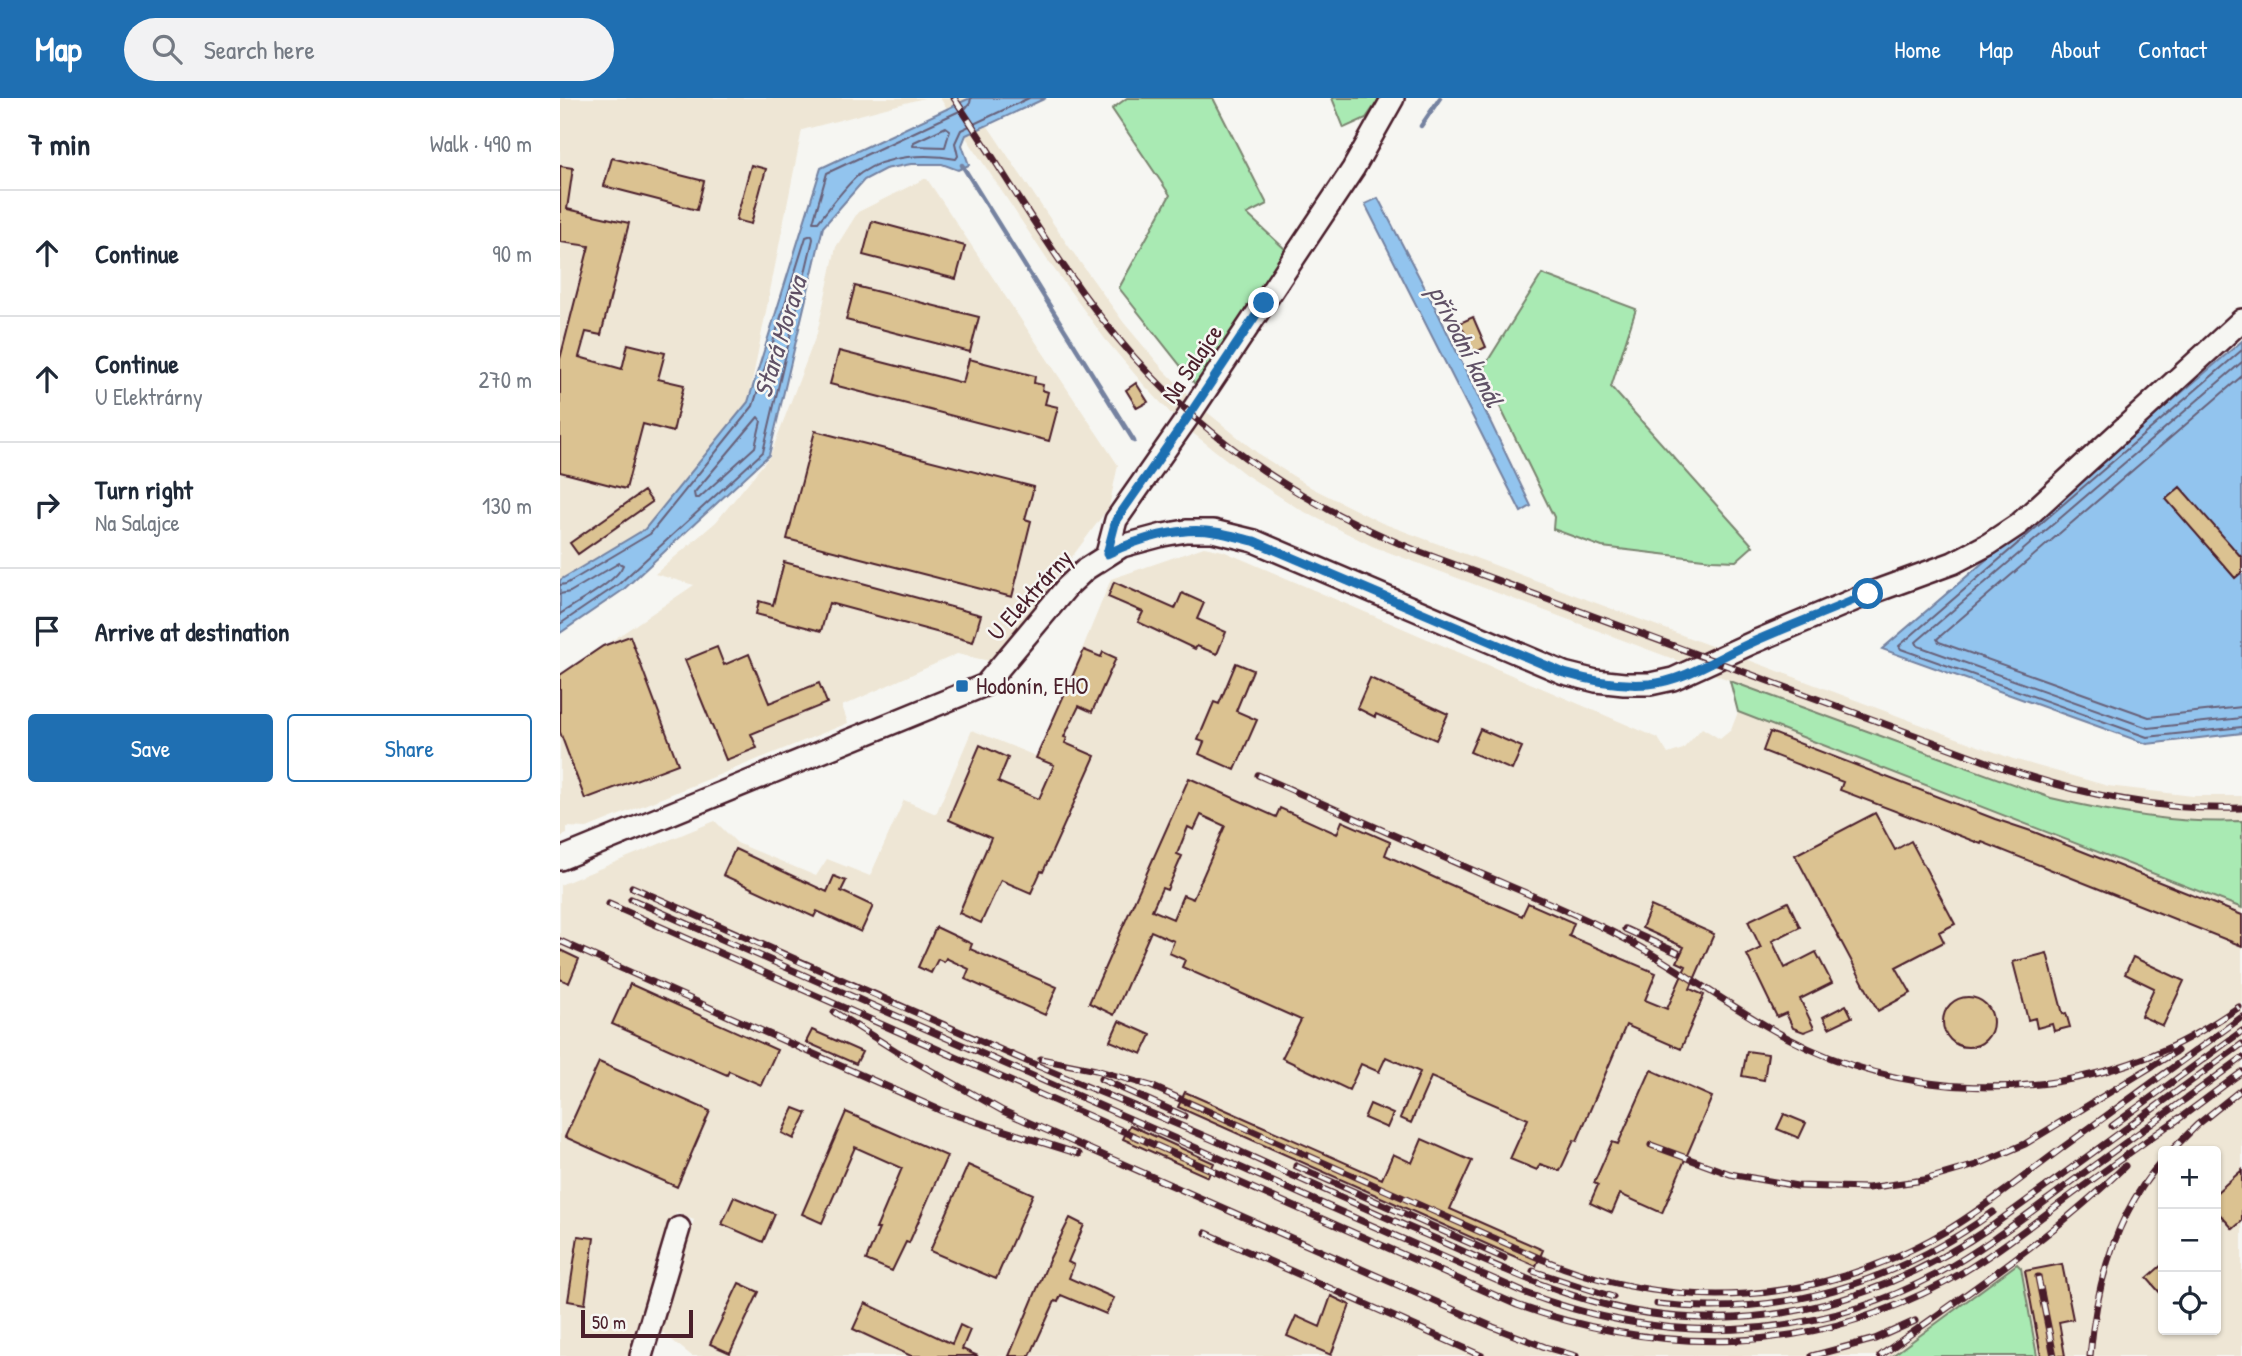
<!DOCTYPE html>
<meta charset="utf-8">
<style>
:root{--surface:#fff;--page:#f2f2f3;--text:#1f2937;--muted:#747a83;--line:#e0e1e3;--accent:#1f6fb2}
body{margin:0;font-family:"Patrick Hand",sans-serif;background:var(--page);color:var(--text)}
.controls{position:absolute;right:21px;bottom:21px;display:grid;overflow:hidden;border-radius:7px;box-shadow:0 2px 5px #0004}
.controls button{width:63px;height:63px;display:grid;place-items:center;padding:0;border:0;border-bottom:2px solid var(--line);background:var(--surface);color:var(--text);font:35px sans-serif}
.scale{position:absolute;left:21px;bottom:18px;width:112px;box-sizing:border-box;padding-left:7px;border:4px solid #4a1f2b;border-top:0;font-size:19px;line-height:24px;white-space:nowrap;color:#4a1f2b;-webkit-text-stroke:5px #f6f6f2;paint-order:stroke}
.stop{position:absolute;width:21px;height:21px;margin:-16px;border:5px solid #1f6fb2;border-radius:50%;background:#fff}
.stop.end{background:#1f6fb2;border-color:#fff;box-shadow:0 2px 7px #0008}
.list{margin:0;padding:0;list-style:none}
h2{display:flex;justify-content:space-between;align-items:center;height:91px;margin:0;padding:0 28px;font-size:30px}
h2 small{font-size:23px;font-weight:400;color:var(--muted)}
.list li{display:grid;grid-template-columns:46px 1fr auto;gap:21px;align-items:center;box-sizing:border-box;height:126px;padding:0 28px;border-top:2px solid var(--line)}
.list b{display:block;font-size:26px;white-space:nowrap}
.list p{margin:0;font-size:23px;white-space:nowrap;color:var(--muted)}
.list em{font-size:23px;font-style:normal;color:var(--muted)}
.actions{display:flex;gap:14px;padding:21px 28px}
.actions a{flex:1;padding:16px 0;border:2px solid var(--accent);border-radius:7px;text-align:center;font-size:24px;color:var(--accent)}
.actions .main{background:var(--accent);color:#fff}
.icon{flex:none;width:38px;height:38px;fill:none;stroke:currentColor;stroke-width:2;stroke-linecap:round;stroke-linejoin:round}
.map{position:relative;flex:none;width:1682px;height:1258px;overflow:hidden}
header{display:flex;align-items:center;gap:42px;box-sizing:border-box;height:98px;padding:0 35px;background:var(--accent);color:#fff}
header strong{font-size:33px}
nav{display:flex;gap:38px;margin-inline-start:auto;font-size:24px}
.search{width:490px;height:63px;background:var(--page);display:flex;align-items:center;gap:18px;box-sizing:border-box;padding:0 24px;border-radius:38px;color:var(--muted);font-size:26px}
main{display:flex}
aside{flex:1;background:var(--surface)}
.map>svg:first-child{display:block}
</style>
<header>
<strong>Map</strong>
<div class="search"><svg class="icon" aria-label="search" viewBox="0 0 24 24"><circle cx="10" cy="10" r="6"/><path d="M15 15l6 6"/></svg>Search here</div>
<nav><a>Home</a><a>Map</a><a>About</a><a>Contact</a></nav>
</header>
<main>
<aside>
<h2>7 min<small>Walk · 490 m</small></h2>
<ul class="list">
<li><svg class="icon" aria-label="ahead" viewBox="0 0 24 24"><path d="M12 20V5M6 11l6-6 6 6"/></svg><div><b>Continue</b></div><em>90 m</em></li>
<li><svg class="icon" aria-label="ahead" viewBox="0 0 24 24"><path d="M12 20V5M6 11l6-6 6 6"/></svg><div><b>Continue</b><p>U Elektrárny</p></div><em>270 m</em></li>
<li><svg class="icon" aria-label="right" viewBox="0 0 24 24"><path d="M7 20v-9h11M14 6l5 5-5 5"/></svg><div><b>Turn right</b><p>Na Salajce</p></div><em>130 m</em></li>
<li><svg class="icon" aria-label="arrive" viewBox="0 0 24 24"><path d="M6 21V4h12l-3 4 3 4H6"/></svg><div><b>Arrive at destination</b></div></li>
</ul>
<div class="actions"><a class="main">Save</a><a>Share</a></div>
</aside>
<div class="map">
<svg width="1682" height="1258" viewBox="0 0 1682 1258">
<rect width="100%" height="100%" fill="#f6f6f2"/>
<filter id="ink" filterUnits="userSpaceOnUse"><feTurbulence type="fractalNoise" baseFrequency=".0143" numOctaves="2"/><feDisplacementMap in="SourceGraphic" scale="14" xChannelSelector="R" yChannelSelector="G"/><feConvolveMatrix kernelMatrix="1 2 1 2 8 2 1 2 1" color-interpolation-filters="sRGB"/></filter>
<g filter="url(#ink)">
<!-- built -->
<path fill="#eee6d5" fill-rule="evenodd" d="M0 0H364L242 32 188 304 85 431 0 482Z
M380 0H409L507 146 564 225 602 270 637 306 700 357 752 390 822 425 1453 661 1548 688 1633 698H1682V723L1599 721 1543 713 1491 700 1340 646 812 448 739 411 686 377 620 325 584 287 545 241 486 160Z
M364 81H367L558 367 549 409 434 564 397 556 282 608 288 625 27 730 7 729V736L0 739V578L134 487 95 476 156 424 210 358 257 235 276 149 298 114Z
M644 449 663 453 1098 640 1108 656 1123 651 1142 630 1160 641 1171 632 1178 614 1682 810V1258H1470L1457 1167 1332 1258H132L98 1231 134 1122 116 1115 72 1258H0V787L155 723 177 745 256 778 267 761 310 778 344 702 376 716 412 632 478 659 551 481ZM1603 1053H1656V1232H1603Z"/>
<!-- green -->
<path fill="#a9eab3" stroke="#7a846f" stroke-width="2" d="M567 0H653L707 106 687 116 726 152 669 241 635 286 559 190 610 97 552 11Z
M772 0H820L806 20 784 30Z
M982 176 1076 211 1051 289 1193 448 1176 463 1152 462 1042 449 993 431 994 419 922 272Z
M1170 583 1491 700C1554 715 1617 726 1682 723V810L1178 614Z
M1457 1166 1461 1170 1477 1258H1332Z"/>
<!-- water -->
<path fill="#92c4ee" stroke="#7582a0" stroke-width="2" d="M410 0H486L406 37 402 47 409 67 398 72 382 66H351L325 71 304 82 263 129 209 357 63 492 0 535V482L85 431 188 304 261 70Z
M818 100 878 215 971 408 961 414 805 106Z
M1682 243V635L1587 646 1322 551Z"/>
<g fill="none" stroke-linecap="round" stroke-linejoin="round">
<!-- shore -->
<path stroke="#676179" stroke-width="2" d="M411 0 410 5 406 10 267 75 253 124H258C270 110 286 86 301 75 327 57 367 55 396 61L398 58 395 45 401 32 469 0
M386 29 390 32 385 49 353 48 354 44Z
M1682 252 1339 548 1341 551 1587 639 1682 629
M1682 264 1356 544 1358 548 1588 630 1682 620
M1682 278 1377 541 1379 544 1589 619 1682 609
M198 319 201 323 195 349 139 400H135L134 395Z
M0 487 6 486 90 436 193 308 246 139 252 137 253 141 203 354 59 486 0 526
M0 496 10 494 59 465 63 467C58 483 16 505 0 516"/>
<!-- stream -->
<path stroke="#7582a0" stroke-width="4.5" d="M861 28 880 0
M402 67 574 343"/>
</g>
<!-- building -->
<path fill="#dbc291" stroke="#4a1f2b" stroke-width="2" fill-rule="evenodd" d="M52 60 144 83 137 112 44 88Z
M191 67 206 71 191 126 176 122Z
M0 68 13 70 7 111 69 125 41 237 26 234 19 259 62 271 68 246 105 255 98 281 124 287 113 334 83 326 66 391 0 374V261L29 148 0 144Z
M312 123 405 148 396 181 303 157Z
M295 188 419 219 410 254 286 222Z
M913 219 926 249 914 255 900 225Z
M279 253 403 285 409 261 475 278 474 285 483 287 482 292 488 294 485 306 498 309 489 343 270 286Z
M576 285 588 304 577 310 566 292Z
M255 333 474 389 465 421 471 423 452 499 227 441Z
M1620 389 1682 460V474L1675 480 1606 401Z
M84 393 92 404 18 456 10 445Z
M224 464 421 517 413 544 269 505 261 533 196 516 199 503 213 507Z
M554 484 615 511 622 495 644 505 637 521 666 534 657 556 637 548 635 551 578 524 583 514 548 499Z
M70 538 118 666 25 701 0 634V577L43 548Z
M157 549 164 567 189 556 209 605 259 585 267 605 191 636 197 650 166 662 125 562Z
M524 552 541 559 543 554 556 560 532 614 519 608 504 639 507 640 505 645 535 658 483 774 481 773 471 795 441 782 421 825 399 815 431 740 389 722 393 710 420 647 448 660 438 684 479 701 494 667 476 660Z
M676 565 693 572 676 613 697 622 675 672 639 656 644 644 638 642 654 604 659 606Z
M810 580 888 616 876 642 816 616 815 619 797 610Z
M920 631 962 649 952 672 910 654Z
M1210 634 1435 721 1474 734 1682 817V848L1422 744 1421 746 1280 692 1283 684 1203 653Z
M629 680 716 719 720 710 777 736 782 723 830 744 825 757 882 783 962 818 968 805 1014 825 1009 838 1096 875 1085 902 1107 911 1126 868 1117 864 1124 849 1082 830 1091 808 1154 836 1130 891 1144 897 1121 951 1066 927 1017 1043 1014 1042 1000 1073 980 1066 977 1072 950 1061 968 1021 871 979 851 1025 840 1020 860 974 826 959 819 974 801 966 789 992 722 960 741 922 622 869 625 862 609 855 614 843 591 833 554 917 529 905ZM641 717 665 728 633 801 623 797 613 821 592 812 602 790 607 792 622 758 617 756 628 729 634 732Z
M1315 715 1335 752 1351 743 1395 826 1379 834 1384 844 1336 869 1351 895 1318 913 1235 757Z
M175 751 267 794 274 778 286 783 281 793 313 808 301 834 257 813 254 819 163 777Z
M1228 804 1240 829 1212 843 1225 870 1256 854 1272 885 1240 901 1254 930 1244 934 1233 930 1226 915 1217 919 1187 857 1201 850 1188 823Z
M376 829 412 846 410 851 497 889 485 917 405 881 409 871 386 860 384 864 378 861 371 875 358 869Z
M0 852 19 861 9 885 0 881Z
M1487 855 1503 916 1506 915 1510 929 1494 933 1492 926 1477 930 1475 920 1468 922 1453 864Z
M1573 859 1624 883 1603 928 1581 918 1594 890 1565 876Z
M70 886 217 952 201 987 169 973 167 977 52 926Z
M1383 924a25 25 0 1 1 50 0a25 25 0 1 1-50 0Z
M1286 907 1292 919 1269 930 1263 919Z
M559 923 591 937 582 956 550 943Z
M252 932 302 954 296 966 246 944Z
M1187 953 1208 956 1204 982 1182 978Z
M39 964 150 1013 117 1089 5 1039Z
M1091 972 1152 999 1102 1115 1060 1096 1052 1115 1030 1105 1038 1087 1034 1085 1052 1044 1058 1046Z
M625 994 822 1081 833 1056 852 1065 862 1041 912 1063 890 1111 983 1152 976 1168 618 1009Z
M810 1006 833 1016 827 1030 804 1020Z
M234 1010 247 1015 234 1041 222 1035Z
M286 1014 387 1058 349 1145 346 1144 332 1173 306 1162 319 1131H316L342 1070 295 1049 262 1125 242 1116Z
M1224 1016 1246 1025 1239 1040 1217 1031Z
M570 1027 654 1065 648 1079 563 1041Z
M408 1067 473 1096 436 1181 370 1153Z
M1682 1072V1123L1673 1131 1656 1112V1095Z
M174 1099 215 1116 203 1144 162 1126Z
M510 1120 524 1127 508 1164 514 1167 509 1180 554 1200 546 1216 501 1197 498 1204 495 1203 470 1258H449L490 1160Z
M18 1138 34 1140 25 1206 8 1203Z
M1502 1166 1513 1221 1499 1224 1505 1258H1481L1465 1173Z
M1603 1166V1198L1587 1180Z
M179 1185 199 1194 170 1255 150 1246Z
M771 1198 790 1207 771 1257 727 1238 736 1218 760 1229Z
M305 1205 392 1246 400 1227 410 1232 402 1251 418 1258H351L293 1231Z"/>
<g fill="none" stroke-linecap="round" stroke-linejoin="round">
<!-- minor casing -->
<g stroke="#4a1f2b" stroke-width="26">
<path id="minor" d="M547 456 556 422 630 316 793 71 833 0
M0 761 425 587 507 489 526 471 562 448 603 437 626 433H653L694 443 1004 575 1036 583 1064 586H1090L1113 581 1194 544 1308 496 1393 465 1429 446 1459 426 1682 222
M81 1258 119 1130"/>
</g>
<!-- minor -->
<use href="#minor" stroke="#f6f6f2" stroke-width="21"/>
<!-- rail casing -->
<g stroke="#4a1f2b" stroke-width="7">
<path id="rail" d="M394 0C452 86 504 180 573 258 653 348 745 407 855 452L1449 672C1525 697 1601 713 1682 710
M698 677C771 710 845 742 919 775 961 793 1005 811 1046 831 1109 862 1164 906 1226 939 1341 1001 1485 1005 1604 952 1631 940 1655 925 1679 909
M72 789C200 846 328 903 457 959 529 990 602 1019 674 1051 741 1081 808 1112 876 1141 955 1177 1032 1213 1120 1219 1233 1228 1339 1192 1432 1128L1682 946
M71 801 963 1194C1101 1247 1247 1247 1379 1175 1427 1149 1470 1114 1514 1082 1570 1041 1626 1001 1682 960
M49 806 957 1207C1101 1258 1247 1258 1384 1185 1425 1163 1462 1134 1498 1107 1538 1077 1579 1048 1619 1020
M1065 831 1118 855
M0 843 382 1013 519 1056
M274 914 336 953 443 1013 933 1229 985 1249 1016 1258
M481 961 536 972 591 988 979 1160C1116 1217 1258 1208 1386 1133 1426 1109 1464 1078 1502 1050 1562 1007 1622 963 1682 919
M541 981 624 1018
M1612 1026 1682 974
M1552 1028 1682 933
M1091 1047 1170 1076 1237 1088 1308 1090 1364 1082 1416 1067 1465 1046 1617 953
M1611 1053 1637 1027 1682 991
M736 1068 944 1160
M646 1135 922 1258
M973 1173 1053 1199
M1478 1179 1494 1258
M1097 1206C1219 1220 1334 1186 1433 1114
M1252 1258 1315 1241 1355 1223
M1320 1258C1403 1198 1491 1140 1565 1068
M1530 1258C1536 1189 1555 1115 1603 1062"/>
</g>
<!-- rail -->
<use href="#rail" stroke="#f6f6f2" stroke-width="4.5" stroke-dasharray="13" stroke-linecap="butt"/>
</g>
</g>
<g fill="none" stroke-linecap="round" stroke-linejoin="round" filter="url(#ink)">
<!-- route -->
<path stroke="#1f6fb2" stroke-width="9" d="M704 205 630 316 556 422 547 456C578 441 620 428 655 434 668 436 681 440 694 443L1004 575C1031 583 1060 588 1089 586 1125 583 1160 558 1193 544 1231 527 1270 513 1308 496"/>
</g>
<!-- markers -->
<rect fill="#1f6fb2" stroke="#f6f6f2" stroke-width="2.5" x="395" y="581" width="14" height="14" rx="3.5"/>
<g text-anchor="middle" stroke-width="5" stroke-linejoin="round" paint-order="stroke">
<!-- street labels -->
<g font-size="24" fill="#4a1f2b" stroke="#f6f6f2">
<text transform="translate(632 266) rotate(-56)" y="8">Na Salajce</text>
<text transform="translate(470 497) rotate(-48)" y="8">U Elektrárny</text>
</g>
<!-- poi labels -->
<g font-size="24" fill="#4a1f2b" stroke="#f6f6f2" text-anchor="start">
<text x="416" y="596">Hodonín, EHO</text>
</g>
<!-- water labels -->
<g font-size="26" font-style="italic" fill="#605166" stroke="#f6f6f2">
<text transform="translate(220 239) rotate(-73)" y="9">Stará Morava</text>
<text transform="translate(906 248) rotate(63)" y="9">přívodní kanál</text>
</g>
</g>
</svg>
<div class="controls">
<button>+</button>
<button>−</button>
<button><svg class="icon" aria-label="locate" viewBox="0 0 24 24"><circle cx="12" cy="12" r="6"/><path d="M12 2v4M12 18v4M2 12h4M18 12h4"/></svg></button>
</div>
<div class="scale">50 m</div>
<div class="stop" style="left:1308px;top:496px"></div>
<div class="stop end" style="left:704px;top:205px"></div>
</div>
</main>
